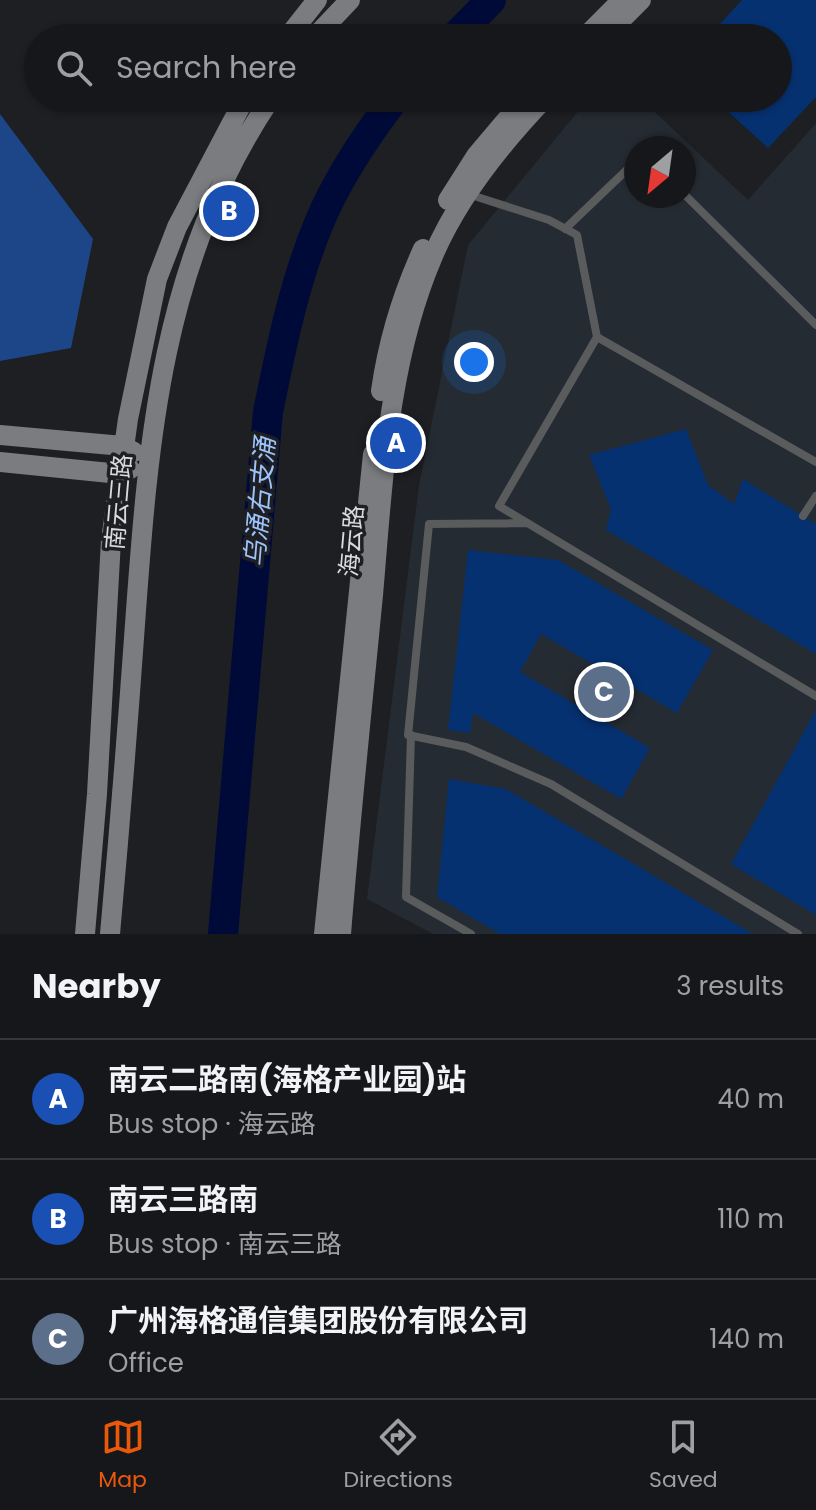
<!DOCTYPE html>
<meta charset="utf-8">
<style>
:root{--surface:#16171a;--page:#1f2023;--text:#f1f3f6;--muted:#9e9fa2;--line:#353639;--accent:#ea580c}
body{margin:0;font-family:Poppins,"Noto Sans SC",sans-serif;background:var(--page);color:var(--text)}
.compass{position:absolute;left:624px;top:136px;width:72px;height:72px;border-radius:50%;background:var(--surface);box-shadow:0 2px 6px #0004;rotate:209deg}
.you{position:absolute;left:474px;top:362px;width:28px;height:28px;margin:-20px;border:6px solid #fff;border-radius:50%;background:#1a73e8;box-shadow:0 0 0 12px #1a73e833}
.badge{display:grid;place-items:center;width:52px;height:52px;border-radius:50%;background:var(--accent);color:#fff;font-size:26px;font-weight:700}
.pin{position:absolute;translate:-50% -50%;border:4px solid #fff;box-shadow:0 2px 8px #0006}
.list{margin:0;padding:0;list-style:none}
h2{display:flex;justify-content:space-between;align-items:center;height:104px;margin:0;padding:0 32px;font-size:34px}
h2 small{font-size:26px;font-weight:400;color:var(--muted)}
.list li{display:grid;grid-template-columns:52px 1fr auto;gap:24px;align-items:center;box-sizing:border-box;height:120px;padding:0 32px;border-top:2px solid var(--line)}
.list b{display:block;font-size:30px;white-space:nowrap}
.list p{margin:0;font-size:26px;white-space:nowrap;color:var(--muted)}
.list em{font-size:26px;font-style:normal;color:var(--muted)}
.icon{flex:none;width:44px;height:44px;fill:none;stroke:currentColor;stroke-width:2;stroke-linecap:round;stroke-linejoin:round}
.map{position:relative;flex:none;width:816px;height:934px;overflow:hidden}
.search{position:absolute;background:var(--surface);box-shadow:0 2px 6px #0004;left:24px;right:24px;top:24px;height:88px;display:flex;align-items:center;gap:20px;box-sizing:border-box;padding:0 28px;border-radius:44px;color:var(--muted);font-size:30px}
.sheet{height:464px;background:var(--surface)}
nav{display:flex;justify-content:space-around;align-items:center;box-sizing:border-box;height:112px;border-top:2px solid var(--line);background:var(--surface);font-size:22px;color:var(--muted)}
nav a{display:grid;justify-items:center;gap:4px}
nav .on{color:var(--accent)}
.map>svg:first-child{display:block}
</style>
<div class="map">
<svg width="816" height="934" viewBox="0 0 816 934">
<rect width="100%" height="100%" fill="#1d1f23"/>
<!-- built -->
<path fill="#252b32" fill-rule="evenodd" d="M589 98H640L748 200 816 123V934H433L367 899 419 485 468 245ZM636 148H684V196H636Z"/>
<!-- forest -->
<path fill="#1d4688" d="M0 114 93 239 71 348 0 361Z"/>
<g fill="none" stroke-linecap="round" stroke-linejoin="round">
<!-- river -->
<path stroke="#000a39" stroke-width="30" d="M454 38 491 0
M223 934 268 412C281 348 294 283 319 223 337 179 366 136 395 98"/>
</g>
<!-- building -->
<path fill="#063170" d="M742 0H816V97L768 148 713 98H778V38H707Z
M686 429 708 485 734 504 743 479 816 524V654L606 530 611 509 589 455Z
M468 550 558 560 713 650 677 713 541 634 520 672 650 748 621 799 473 713 470 733 448 730Z
M816 710V915L731 864Z
M449 779 506 789 753 934H500L437 897Z"/>
<g fill="none" stroke-linecap="round" stroke-linejoin="round">
<!-- lane -->
<path stroke="#595b5c" stroke-width="8" d="M468 194 549 220 577 235 597 337 816 462
M684 194 816 325
M565 229 636 161
M597 337 499 506 816 696
M803 516 816 496
M527 523 429 524 408 735 466 747 551 784 798 934
M411 735 406 897 471 934"/>
<!-- secondary -->
<path stroke="#7a7c7f" stroke-width="20" d="M614 27 641 0
M287 38 317 0
M314 38 350 0
M584 38 622 0
M448 200 476 156 525 98
M381 391C388 341 402 295 423 249
M0 435 123 446 134 452
M0 462 120 474 130 469
M85 934 97 794 111 540 128 419 157 279 177 227 245 98
M110 934C119 835 127 736 134 638 148 444 159 265 271 98
M324 934 373 454
M341 934C350 821 362 708 373 595 383 481 387 363 433 256 458 197 501 144 545 98"/>
</g>
<g text-anchor="middle" stroke-width="7" stroke-linejoin="round" paint-order="stroke">
<!-- street labels -->
<g font-size="24" fill="#d9dadd" stroke="#1d1f23">
<text transform="translate(119 502) rotate(-85)" y="8">南云三路</text>
<text transform="translate(352 541) rotate(-85)" y="8">海云路</text>
</g>
<!-- water labels -->
<g font-size="26" font-style="italic" fill="#9ec2fa" stroke="#1d1f23">
<text transform="translate(260 502) rotate(-85)" y="9">乌涌右支涌</text>
</g>
</g>
</svg>
<svg class="compass" viewBox="-18 -18 36 36"><path d="M0-13l5 13h-10z" fill="#e53935"/><path d="M0 13l5-13h-10z" fill="#9e9fa2"/></svg>
<div class="you"></div>
<div class="pin badge" style="left:396px;top:443px;background:#1a4fb4">A</div>
<div class="pin badge" style="left:229px;top:211px;background:#1a4fb4">B</div>
<div class="pin badge" style="left:604px;top:692px;background:#5c6f8a">C</div>
<div class="search"><svg class="icon" aria-label="search" viewBox="0 0 24 24"><circle cx="10" cy="10" r="6"/><path d="M15 15l6 6"/></svg>Search here</div>
</div>
<section class="sheet">
<h2>Nearby<small>3 results</small></h2>
<ul class="list">
<li><span class="badge" style="background:#1a4fb4">A</span><div><b>南云二路南(海格产业园)站</b><p>Bus stop · 海云路</p></div><em>40 m</em></li>
<li><span class="badge" style="background:#1a4fb4">B</span><div><b>南云三路南</b><p>Bus stop · 南云三路</p></div><em>110 m</em></li>
<li><span class="badge" style="background:#5c6f8a">C</span><div><b>广州海格通信集团股份有限公司</b><p>Office</p></div><em>140 m</em></li>
</ul>
</section>
<nav>
<a class="on"><svg class="icon" aria-label="map" viewBox="0 0 24 24"><path d="M3 6l6-2 6 2 6-2v14l-6 2-6-2-6 2zM9 4v14M15 6v14"/></svg>Map</a>
<a><svg class="icon" aria-label="directions" viewBox="0 0 24 24"><path d="M12 3l9 9-9 9-9-9zM9 14v-3h6M13 9l2 2-2 2"/></svg>Directions</a>
<a><svg class="icon" aria-label="saved" viewBox="0 0 24 24"><path d="M7 4h10v16l-5-4-5 4z"/></svg>Saved</a>
</nav>
